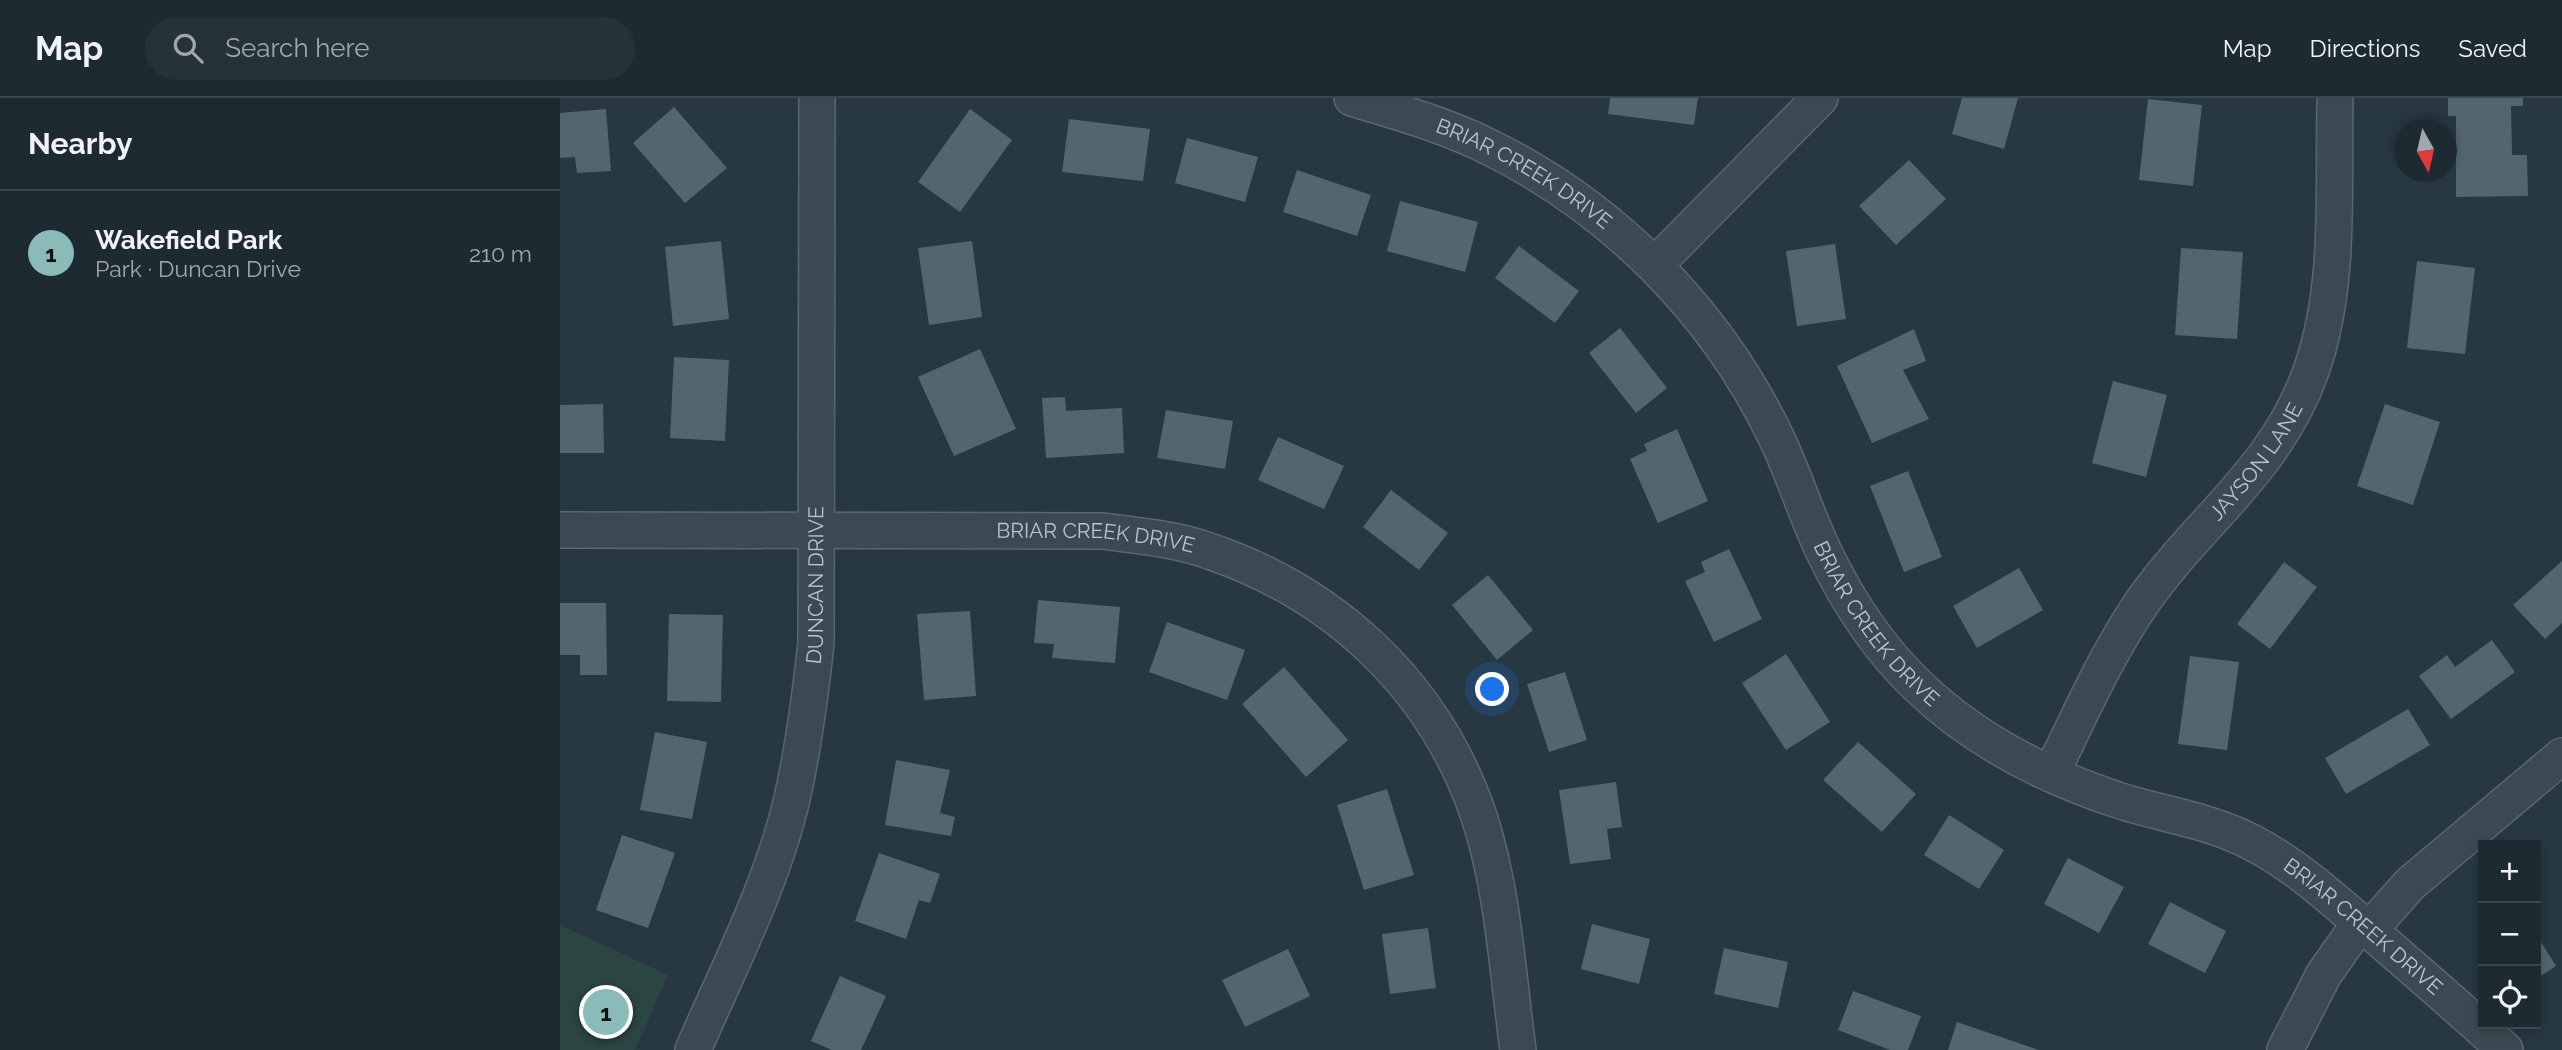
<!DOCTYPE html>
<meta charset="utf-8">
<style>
:root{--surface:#1e2a32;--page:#26323a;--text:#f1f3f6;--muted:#a1a7ac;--line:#3c464d;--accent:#8bbbb9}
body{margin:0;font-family:Raleway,sans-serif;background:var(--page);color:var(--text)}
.controls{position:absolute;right:21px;bottom:21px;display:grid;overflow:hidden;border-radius:0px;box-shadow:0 4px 10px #0003}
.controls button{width:63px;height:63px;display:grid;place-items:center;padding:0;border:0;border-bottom:2px solid var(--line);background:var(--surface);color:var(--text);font:35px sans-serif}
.compass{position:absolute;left:1834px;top:21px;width:63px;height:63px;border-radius:50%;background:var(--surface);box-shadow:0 4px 10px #0003;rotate:172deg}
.you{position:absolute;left:933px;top:592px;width:24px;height:24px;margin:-18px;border:5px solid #fff;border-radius:50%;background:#1a73e8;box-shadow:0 0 0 10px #1a73e833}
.badge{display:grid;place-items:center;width:46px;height:46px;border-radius:50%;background:var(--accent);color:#111;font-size:23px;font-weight:700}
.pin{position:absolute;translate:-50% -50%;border:4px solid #fff;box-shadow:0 2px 7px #0006}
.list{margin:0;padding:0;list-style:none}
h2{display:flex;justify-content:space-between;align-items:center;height:91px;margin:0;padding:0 28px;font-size:30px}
h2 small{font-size:23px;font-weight:400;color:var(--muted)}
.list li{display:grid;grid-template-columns:46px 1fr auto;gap:21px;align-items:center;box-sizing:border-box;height:126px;padding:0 28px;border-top:2px solid var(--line)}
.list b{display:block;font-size:26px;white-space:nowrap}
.list p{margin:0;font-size:23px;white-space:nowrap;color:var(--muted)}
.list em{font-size:23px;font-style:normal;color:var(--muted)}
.icon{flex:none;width:38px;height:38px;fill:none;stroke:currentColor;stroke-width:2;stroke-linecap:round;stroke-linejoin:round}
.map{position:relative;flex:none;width:2002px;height:952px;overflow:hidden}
header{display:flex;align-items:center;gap:42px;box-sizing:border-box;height:98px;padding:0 35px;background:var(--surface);border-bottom:2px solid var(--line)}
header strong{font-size:33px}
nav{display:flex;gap:38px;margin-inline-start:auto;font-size:24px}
.search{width:490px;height:63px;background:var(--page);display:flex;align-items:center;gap:18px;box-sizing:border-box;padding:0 24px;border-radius:38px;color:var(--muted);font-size:26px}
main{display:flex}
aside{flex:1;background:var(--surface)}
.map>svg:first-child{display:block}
</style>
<header>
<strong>Map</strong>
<div class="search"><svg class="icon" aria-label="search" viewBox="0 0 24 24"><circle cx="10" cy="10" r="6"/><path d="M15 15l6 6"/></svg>Search here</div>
<nav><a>Map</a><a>Directions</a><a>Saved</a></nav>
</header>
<main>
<aside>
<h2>Nearby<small></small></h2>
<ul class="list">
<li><span class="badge">1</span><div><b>Wakefield Park</b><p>Park · Duncan Drive</p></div><em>210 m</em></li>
</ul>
</aside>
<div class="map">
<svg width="2002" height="952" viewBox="0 0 2002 952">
<rect width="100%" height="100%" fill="#283842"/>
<!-- green -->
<path fill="#2b4542" d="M0 827 108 877 75 952H0Z"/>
<!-- building -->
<path fill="#53656f" d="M1050 0H1138L1134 27 1048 16Z
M1402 0H1458L1444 51 1392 36Z
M1888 0H1963V8H1951L1952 57H1967L1968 98 1896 99V18H1888Z
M1588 1 1642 7 1633 88 1579 82Z
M114 9 167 70 125 105 73 45Z
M46 11 51 73 17 75 15 59 0 60V15Z
M410 11 452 42 400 114 358 84Z
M509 21 590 31 583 83 502 74Z
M627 40 698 59 685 104 615 85Z
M1349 62 1386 101 1336 147 1299 108Z
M737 72 811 97 797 138 723 114Z
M840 103 918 124 905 174 827 153Z
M161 143 169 221 113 228 105 149Z
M412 143 422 219 369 227 358 150Z
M1275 146 1286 221 1237 228 1226 153Z
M959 148 1019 193 995 225 935 180Z
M1621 150 1683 154 1677 241 1615 237Z
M1857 163 1915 170 1905 256 1847 250Z
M1060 230 1107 290 1076 315 1029 255Z
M1354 231 1366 263 1343 272 1369 321 1312 345 1277 268Z
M420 251 456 331 394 358 358 279Z
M114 259 169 262 165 343 110 340Z
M1553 283 1607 297 1586 379 1532 365Z
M505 299 506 313 562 310 564 355 486 360 482 300Z
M43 306 44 355H0V307Z
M1825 306 1880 324 1853 407 1797 388Z
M606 312 673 323 665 371 597 360Z
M1117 331 1148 403 1098 425 1070 361 1087 353 1084 346Z
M718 339 784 368 764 411 698 382Z
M1348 373 1382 459 1344 474 1310 388Z
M831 392 888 435 859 472 803 429Z
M1169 451 1202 521 1154 544 1125 483 1145 474 1141 464Z
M2002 463V525L1985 541 1953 507Z
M1724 464 1757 489 1710 551 1677 526Z
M1459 470 1483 512 1417 550 1393 508Z
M928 477 973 532 937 562 892 507Z
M478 502 560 509 555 565 492 560 494 546 474 545Z
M0 505H46L47 577H20V557H0Z
M410 513 416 598 364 602 357 516Z
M109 516 163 517 161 604 107 603Z
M607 524 685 552 667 602 589 574Z
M1932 542 1955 574 1891 621 1859 578 1887 557 1895 569Z
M1226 556 1270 624 1226 652 1182 585Z
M1630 558 1679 564 1667 652 1618 646Z
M724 569 788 642 746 679 682 606Z
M1005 574 1027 642 989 654 967 586Z
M1848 611 1870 647 1786 696 1765 660Z
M95 634 147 644 132 721 80 712Z
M1298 644 1356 696 1322 734 1263 682Z
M336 662 390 672 380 715 395 719 391 738 325 727Z
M1056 684 1062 729 1047 731 1051 761 1010 766 999 692Z
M827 691 854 777 804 792 777 707Z
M1389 717 1444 752 1419 791 1364 757Z
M62 737 115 755 88 830 36 812Z
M319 755 380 776 370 805 359 802 346 841 295 823Z
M1508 760 1564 789 1539 835 1484 806Z
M1610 804 1666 833 1645 875 1588 846Z
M1032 826 1090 841 1079 886 1021 871Z
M868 830 876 890 830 896 822 836Z
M1976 836 1996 868 1976 881Z
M1164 850 1228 864 1218 910 1154 896Z
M728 851 750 898 685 929 662 882Z
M280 878 326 898 301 952H272L251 943Z
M1293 893 1361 918 1348 952H1330L1278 932Z
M1397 924 1479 952H1388Z"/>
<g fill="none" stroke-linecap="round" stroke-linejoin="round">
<!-- minor casing -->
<g stroke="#5a676f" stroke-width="38">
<g id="minor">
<path id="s1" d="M792 0C837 14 882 26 925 47 1051 108 1155 212 1216 339 1234 376 1246 417 1264 454 1288 504 1318 550 1358 588 1415 643 1491 681 1567 705 1609 717 1653 724 1693 745 1739 769 1777 805 1817 839 1860 876 1903 913 1945 952"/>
<path d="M1095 167 1260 0"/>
<path id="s2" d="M0 432 543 433C580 438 617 441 652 454 774 496 870 585 915 707 943 784 947 871 958 952"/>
<path id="s3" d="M1491 676C1520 617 1546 557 1583 503 1640 422 1716 372 1751 273 1781 189 1773 93 1775 5"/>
<path d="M1809 832 1850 786 2002 658"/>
<path id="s4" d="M133 952C167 873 209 793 230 709 243 655 250 600 256 545L257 0"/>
<path d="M1725 952 1764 876 1800 825"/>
</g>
</g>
<!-- minor -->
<use href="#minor" stroke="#3c4952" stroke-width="35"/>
</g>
<g text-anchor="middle" stroke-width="6" stroke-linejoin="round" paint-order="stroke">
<!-- street labels -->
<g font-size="21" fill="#b9c4cc" stroke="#212f37">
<text dy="7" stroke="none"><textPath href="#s1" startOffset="189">BRIAR CREEK DRIVE</textPath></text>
<text dy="7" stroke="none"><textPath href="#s3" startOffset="376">JAYSON LANE</textPath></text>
<text dy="7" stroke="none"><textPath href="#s2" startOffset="536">BRIAR CREEK DRIVE</textPath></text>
<text dy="7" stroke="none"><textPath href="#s4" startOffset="486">DUNCAN DRIVE</textPath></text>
<text dy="7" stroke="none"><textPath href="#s1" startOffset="775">BRIAR CREEK DRIVE</textPath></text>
<text dy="7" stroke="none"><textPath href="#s1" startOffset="1363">BRIAR CREEK DRIVE</textPath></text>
</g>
</g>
</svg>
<div class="controls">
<button>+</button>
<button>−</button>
<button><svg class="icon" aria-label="locate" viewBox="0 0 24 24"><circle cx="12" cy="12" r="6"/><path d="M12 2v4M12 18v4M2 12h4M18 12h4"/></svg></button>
</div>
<svg class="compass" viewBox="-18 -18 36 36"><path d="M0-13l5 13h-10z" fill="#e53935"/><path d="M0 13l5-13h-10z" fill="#a1a7ac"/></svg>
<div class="you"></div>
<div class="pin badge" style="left:46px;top:914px">1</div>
</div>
</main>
